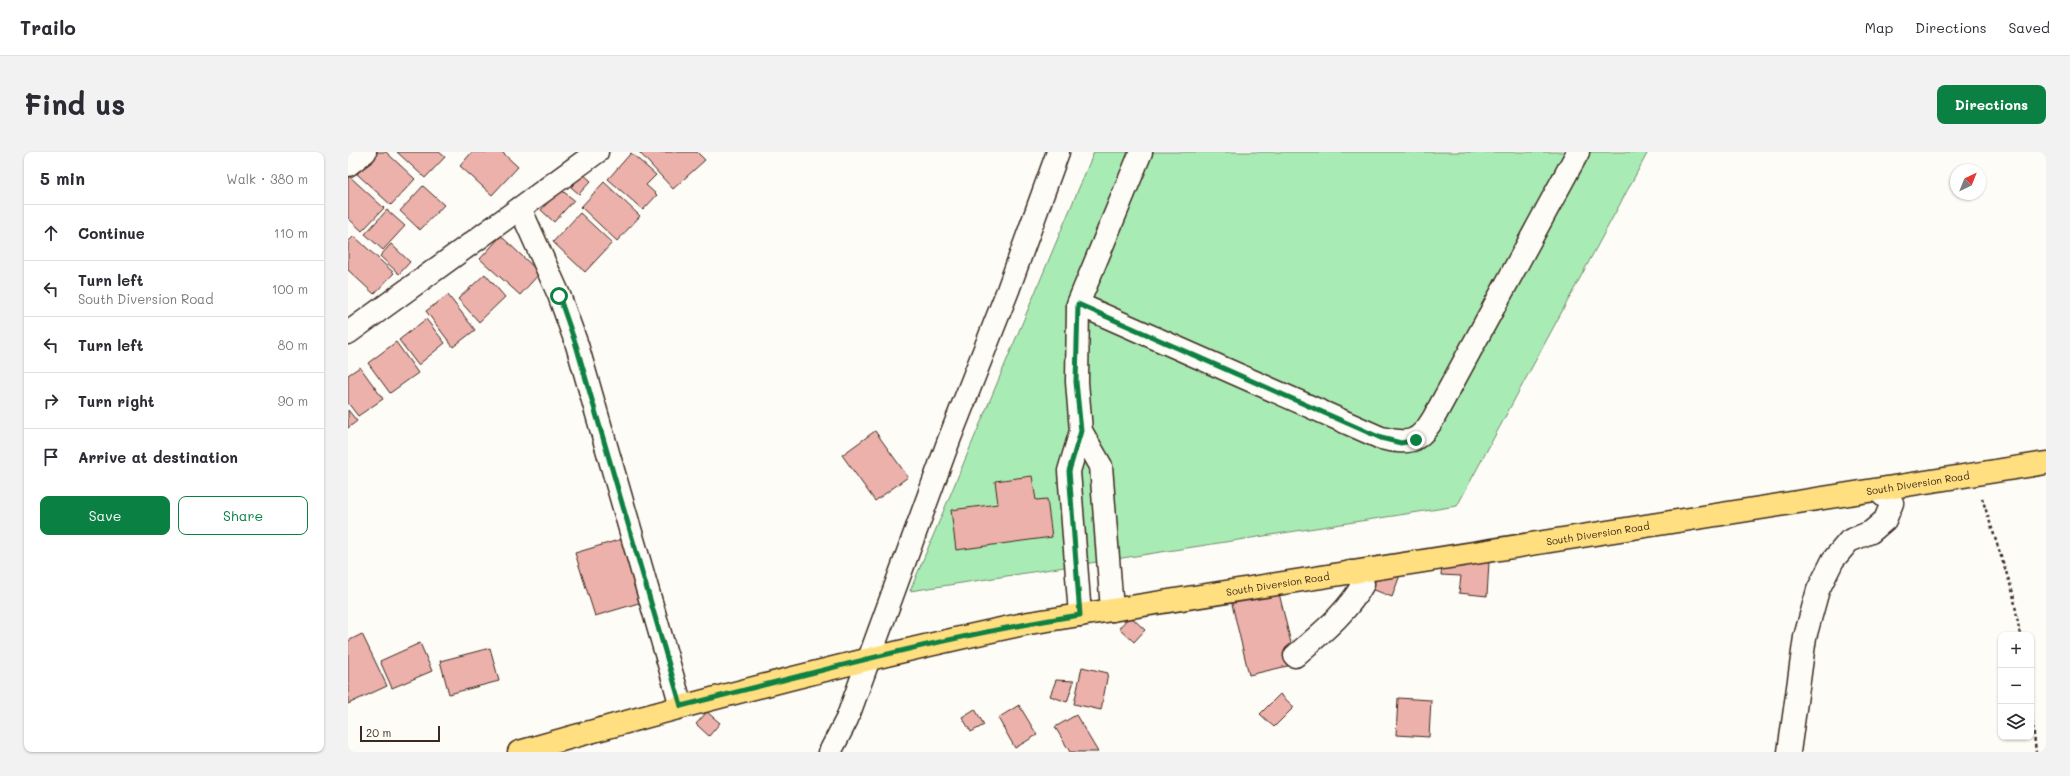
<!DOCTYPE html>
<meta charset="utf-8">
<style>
:root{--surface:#fff;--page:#f2f2f3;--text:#2b2b33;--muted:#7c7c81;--line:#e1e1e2;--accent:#0b8043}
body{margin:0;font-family:Mali,sans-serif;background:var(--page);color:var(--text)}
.controls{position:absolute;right:12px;bottom:12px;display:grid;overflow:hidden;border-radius:8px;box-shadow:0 1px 3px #0004}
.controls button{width:36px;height:36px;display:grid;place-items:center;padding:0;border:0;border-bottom:1px solid var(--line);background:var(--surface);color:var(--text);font:20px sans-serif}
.compass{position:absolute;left:1602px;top:12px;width:36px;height:36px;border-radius:50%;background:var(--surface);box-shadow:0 1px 3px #0004;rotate:43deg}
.scale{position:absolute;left:12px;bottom:10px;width:80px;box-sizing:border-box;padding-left:4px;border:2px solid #3b2a1e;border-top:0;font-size:11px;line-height:14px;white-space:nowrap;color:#3b2a1e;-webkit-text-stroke:3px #fdfcf7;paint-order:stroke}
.stop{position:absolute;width:12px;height:12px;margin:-9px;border:3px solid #0b8043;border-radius:50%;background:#fff}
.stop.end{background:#0b8043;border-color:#fff;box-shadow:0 1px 4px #0008}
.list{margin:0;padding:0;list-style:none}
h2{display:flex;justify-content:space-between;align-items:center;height:52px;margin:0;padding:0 16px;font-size:17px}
h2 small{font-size:13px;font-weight:400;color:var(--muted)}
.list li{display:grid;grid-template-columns:26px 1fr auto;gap:12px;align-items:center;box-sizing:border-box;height:56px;padding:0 16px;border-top:1px solid var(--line)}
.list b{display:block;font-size:15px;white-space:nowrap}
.list p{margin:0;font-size:13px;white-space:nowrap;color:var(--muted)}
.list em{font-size:13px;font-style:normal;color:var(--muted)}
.actions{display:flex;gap:8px;padding:12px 16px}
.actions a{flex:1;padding:9px 0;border:1px solid var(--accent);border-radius:8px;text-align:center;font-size:14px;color:var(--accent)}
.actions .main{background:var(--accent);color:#fff}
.icon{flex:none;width:22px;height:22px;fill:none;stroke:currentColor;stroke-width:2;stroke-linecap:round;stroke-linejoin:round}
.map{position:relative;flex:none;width:1698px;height:600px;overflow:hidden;border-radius:8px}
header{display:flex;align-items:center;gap:24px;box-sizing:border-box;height:56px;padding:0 20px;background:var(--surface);border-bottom:1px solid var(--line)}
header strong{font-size:19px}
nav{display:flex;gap:22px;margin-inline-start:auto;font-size:14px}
.intro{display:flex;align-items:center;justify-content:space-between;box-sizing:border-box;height:96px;padding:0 24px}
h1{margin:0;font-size:28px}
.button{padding:10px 18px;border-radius:8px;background:var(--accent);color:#fff;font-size:14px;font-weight:700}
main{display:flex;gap:24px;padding:0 24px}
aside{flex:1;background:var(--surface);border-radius:8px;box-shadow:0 1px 3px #0004}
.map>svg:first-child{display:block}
</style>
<header>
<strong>Trailo</strong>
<nav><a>Map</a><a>Directions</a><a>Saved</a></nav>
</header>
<div class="intro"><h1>Find us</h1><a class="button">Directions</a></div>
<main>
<aside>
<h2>5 min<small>Walk · 380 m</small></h2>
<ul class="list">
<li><svg class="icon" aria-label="ahead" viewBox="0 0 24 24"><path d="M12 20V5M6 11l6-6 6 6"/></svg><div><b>Continue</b></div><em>110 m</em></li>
<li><svg class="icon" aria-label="left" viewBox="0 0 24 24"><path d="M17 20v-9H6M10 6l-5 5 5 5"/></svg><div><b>Turn left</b><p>South Diversion Road</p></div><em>100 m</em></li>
<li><svg class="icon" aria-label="left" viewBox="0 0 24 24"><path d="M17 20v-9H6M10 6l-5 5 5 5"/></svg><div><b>Turn left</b></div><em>80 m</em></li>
<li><svg class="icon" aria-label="right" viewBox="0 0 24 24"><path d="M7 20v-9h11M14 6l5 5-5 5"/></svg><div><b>Turn right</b></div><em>90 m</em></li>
<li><svg class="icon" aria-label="arrive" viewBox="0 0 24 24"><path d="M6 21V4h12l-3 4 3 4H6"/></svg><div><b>Arrive at destination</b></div></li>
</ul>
<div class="actions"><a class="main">Save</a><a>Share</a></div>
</aside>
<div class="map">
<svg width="1698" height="600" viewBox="0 0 1698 600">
<rect width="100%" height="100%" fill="#fdfcf7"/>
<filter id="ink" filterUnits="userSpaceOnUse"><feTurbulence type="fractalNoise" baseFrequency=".025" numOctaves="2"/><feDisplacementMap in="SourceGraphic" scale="8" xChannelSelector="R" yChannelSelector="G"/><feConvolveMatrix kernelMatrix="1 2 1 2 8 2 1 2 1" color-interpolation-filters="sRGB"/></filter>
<g filter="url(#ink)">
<!-- green -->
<path fill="#a9ebb5" stroke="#728a6a" d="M746 0H1300L1109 354 562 439Z"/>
<!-- building -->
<path fill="#ecb1ab" stroke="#3b2a1e" d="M29 0H38L67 27 43 53 9 22Z
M49 0H91L97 5 77 26Z
M124 0H154L170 15 144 43 112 14Z
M291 0H349L357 8 325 37Z
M283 1 308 23 298 33 309 43 295 58 260 27Z
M235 22 243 29 231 42 223 35Z
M0 23 36 56 14 79 0 66Z
M256 30 292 64 269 89 233 55Z
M75 34 96 53 72 78 52 59Z
M212 37 226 48 206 70 193 58Z
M39 58 57 74 35 98 17 82Z
M232 61 264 91 237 120 205 90Z
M6 84 46 121 26 142 0 118V90Z
M153 84 192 121 172 143 132 107Z
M43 92 62 110 51 122 32 104Z
M137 122 157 145 131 170 110 147Z
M100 143 127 178 105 195 78 159Z
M78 167 97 191 70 213 51 188Z
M48 190 70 221 42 241 20 211Z
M12 215 35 247 10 264 0 251V223Z
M0 258 9 269 0 276Z
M527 279 560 325 527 349 494 303Z
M684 324 688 348 699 347 704 385 608 398 603 358 650 352 647 329Z
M274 387 294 450 247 464 227 401Z
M1095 406 1141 410 1139 444 1111 441 1113 424 1093 423Z
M1032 416 1052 423 1044 445 1024 437Z
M930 437 948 512 901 523 883 448Z
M782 464 797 478 786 490 771 476Z
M14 482 39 534 0 552V489Z
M72 491 84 519 44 536 32 509Z
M142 496 151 529 101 542 92 509Z
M734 515 760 521 753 558 726 552Z
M708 528 726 529 719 550 702 544Z
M932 542 946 555 926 575 912 562Z
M1050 546 1083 548 1081 585 1048 583Z
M671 553 689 583 667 596 650 566Z
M627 557 636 573 623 580 614 565Z
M359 560 372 571 361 584 348 572Z
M728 563 750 600H722L707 575Z"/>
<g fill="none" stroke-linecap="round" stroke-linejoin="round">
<!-- minor casing -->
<g stroke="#3b2a1e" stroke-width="25">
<path id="minor" d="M0 13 17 0
M172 56 211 143 229 193 333 554
M730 152 1033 286C1060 292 1070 292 1085 267L1230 0
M0 181 249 0
M733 279 729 230 730 152 793 0
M732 463 721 319 733 279 753 314 764 458
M947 504C972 482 999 461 1015 432L1012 425 1002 420
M482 600 499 567 601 288 660 138 710 0
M1441 600 1457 485 1470 438 1485 408 1501 389 1523 380 1537 368 1544 351 1529 338"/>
</g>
<!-- major casing -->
<g stroke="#3b2a1e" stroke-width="25">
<g id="major">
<path id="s1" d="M171 600C340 552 509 507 681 471L1698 311"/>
</g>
</g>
<!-- path -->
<path stroke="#3b2a1e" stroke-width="2.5" stroke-dasharray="3 3" stroke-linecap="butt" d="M1634 346 1665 441 1672 483
M1683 557 1688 600"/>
<!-- minor -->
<use href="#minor" stroke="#fdfcf7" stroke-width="22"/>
<!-- major -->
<use href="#major" stroke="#ffdf80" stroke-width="22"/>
</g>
</g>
<g fill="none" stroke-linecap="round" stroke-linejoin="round" filter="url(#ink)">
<!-- route -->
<path stroke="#0b8043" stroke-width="5" d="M211 144 228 193 333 554C466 521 597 484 732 463L721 319 733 279 728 230 730 152 1033 286 1053 291 1068 288"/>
</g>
<g text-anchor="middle" stroke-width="3" stroke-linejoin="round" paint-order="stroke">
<!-- street labels -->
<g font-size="10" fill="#3b2a1e" stroke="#fdfcf7">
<text dy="4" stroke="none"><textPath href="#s1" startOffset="1426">South Diversion Road</textPath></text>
<text dy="4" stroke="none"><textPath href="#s1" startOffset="1102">South Diversion Road</textPath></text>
<text dy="4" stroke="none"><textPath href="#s1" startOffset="778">South Diversion Road</textPath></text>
</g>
</g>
</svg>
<div class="controls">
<button>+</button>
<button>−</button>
<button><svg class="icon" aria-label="layers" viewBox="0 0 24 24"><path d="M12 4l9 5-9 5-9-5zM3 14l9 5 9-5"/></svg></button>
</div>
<svg class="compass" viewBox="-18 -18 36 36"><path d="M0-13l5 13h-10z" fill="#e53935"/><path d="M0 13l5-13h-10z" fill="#7c7c81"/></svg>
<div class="scale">20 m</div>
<div class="stop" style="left:211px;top:144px"></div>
<div class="stop end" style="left:1068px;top:288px"></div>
</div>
</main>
